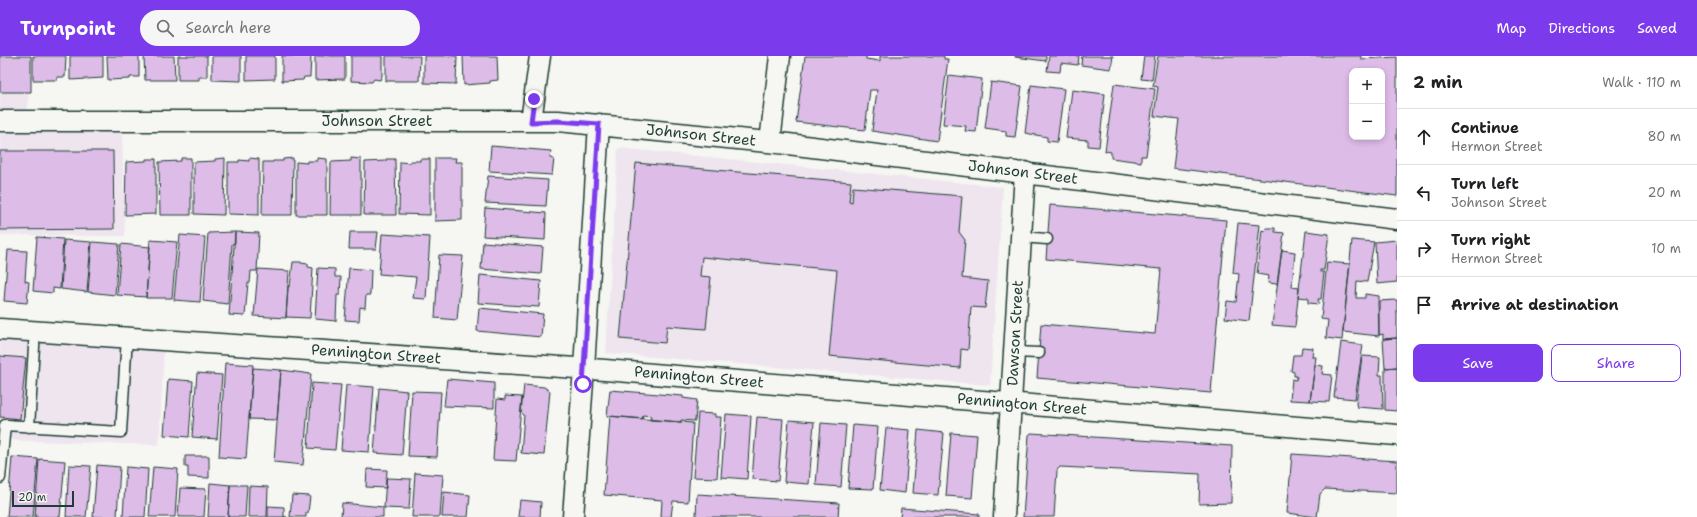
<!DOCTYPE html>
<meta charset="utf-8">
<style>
:root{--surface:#fff;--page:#f6f6f6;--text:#202124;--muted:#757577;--line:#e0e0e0;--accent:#7c3aed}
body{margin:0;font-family:"Shantell Sans",sans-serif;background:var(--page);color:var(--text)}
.controls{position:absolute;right:12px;top:12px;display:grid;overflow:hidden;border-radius:8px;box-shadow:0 2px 6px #0003}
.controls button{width:36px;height:36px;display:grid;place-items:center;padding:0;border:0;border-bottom:1px solid var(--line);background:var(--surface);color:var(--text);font:20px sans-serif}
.scale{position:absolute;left:12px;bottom:10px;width:62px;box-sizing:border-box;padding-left:4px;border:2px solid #1f3d34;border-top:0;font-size:11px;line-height:14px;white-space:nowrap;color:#1f3d34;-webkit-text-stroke:3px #f6f6f2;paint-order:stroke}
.stop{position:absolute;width:12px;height:12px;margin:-9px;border:3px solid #7c3aed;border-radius:50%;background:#fff}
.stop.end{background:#7c3aed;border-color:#fff;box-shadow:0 1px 4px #0008}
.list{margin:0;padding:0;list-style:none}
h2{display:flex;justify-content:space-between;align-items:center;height:52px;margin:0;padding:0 16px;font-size:17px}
h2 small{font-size:13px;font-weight:400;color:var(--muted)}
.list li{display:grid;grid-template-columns:26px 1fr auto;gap:12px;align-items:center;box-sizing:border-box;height:56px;padding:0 16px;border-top:1px solid var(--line)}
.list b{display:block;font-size:15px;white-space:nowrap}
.list p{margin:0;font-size:13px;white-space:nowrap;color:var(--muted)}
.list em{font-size:13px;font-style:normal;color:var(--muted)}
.actions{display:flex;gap:8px;padding:12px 16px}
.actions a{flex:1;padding:9px 0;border:1px solid var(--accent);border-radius:8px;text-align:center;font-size:14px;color:var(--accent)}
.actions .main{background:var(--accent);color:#fff}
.icon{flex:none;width:22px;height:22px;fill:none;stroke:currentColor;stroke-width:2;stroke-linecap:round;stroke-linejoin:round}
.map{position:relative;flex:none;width:1397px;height:461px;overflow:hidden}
header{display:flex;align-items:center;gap:24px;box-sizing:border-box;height:56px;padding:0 20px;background:var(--accent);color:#fff}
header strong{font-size:19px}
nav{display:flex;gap:22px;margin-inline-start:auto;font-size:14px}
.search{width:280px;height:36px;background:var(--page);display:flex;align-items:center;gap:10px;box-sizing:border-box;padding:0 14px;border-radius:22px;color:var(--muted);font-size:15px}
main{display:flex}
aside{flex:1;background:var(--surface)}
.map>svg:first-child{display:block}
</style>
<header>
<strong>Turnpoint</strong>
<div class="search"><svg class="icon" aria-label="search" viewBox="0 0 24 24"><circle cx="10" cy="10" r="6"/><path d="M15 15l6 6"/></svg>Search here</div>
<nav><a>Map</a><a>Directions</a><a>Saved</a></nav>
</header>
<main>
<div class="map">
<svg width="1397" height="461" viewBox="0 0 1397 461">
<rect width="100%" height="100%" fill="#f6f6f2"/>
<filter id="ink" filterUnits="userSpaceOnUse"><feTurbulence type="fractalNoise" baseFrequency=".025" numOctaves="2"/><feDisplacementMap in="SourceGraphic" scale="8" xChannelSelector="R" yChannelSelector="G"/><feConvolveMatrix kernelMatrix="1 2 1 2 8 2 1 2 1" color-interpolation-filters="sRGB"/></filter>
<g filter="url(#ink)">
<!-- built -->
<path fill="#eee5ef" d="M0 0H30L27 77 122 75 125 180 0 179Z
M618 92 1003 131 990 329 606 297Z
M0 278 164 292 159 389 3 384 0 411Z"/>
<!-- building -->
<path fill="#ddbce8" stroke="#1f3d34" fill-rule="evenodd" d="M0 0H31V36H0Z
M33 0H66L65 21H57V24H33Z
M70 0H103V22L70 24Z
M107 0H139V21H130V23L108 24Z
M144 0H174L175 24H145Z
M178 0H207V21H199V24H178Z
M212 0H241V25L212 24Z
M246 0H275V23L246 24Z
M282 0H311L310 21H304L303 24 282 25Z
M315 0H345V23L315 24Z
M351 0H382V20L380 24 374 23 372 26 351 25Z
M386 0H420L419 25H386Z
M424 0H457L456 28 424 27Z
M463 0H497L498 24 490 25V27L464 29Z
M805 0H866V3L880 5V0H944V3H948L937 85 872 75 877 34H870L865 74 796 66Z
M1015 0H1046V5L1015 1Z
M1049 0H1079L1078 9 1061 7 1060 16 1047 15Z
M1082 0H1113L1111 13 1081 9Z
M1144 0H1155L1152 24 1141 23Z
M1158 0H1361V3L1397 1V140L1173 112 1179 63 1154 60 1158 31 1153 30ZM1352 15H1382V81H1352Z
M949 19 982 23 976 76 965 75 966 70 943 68Z
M991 26 1022 30 1015 81 1006 80V75L985 72Z
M1114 28 1155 33 1146 100H1141V106L1111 102V96L1105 95Z
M1031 29 1064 33 1057 86 1047 85V81L1025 77Z
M1072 34 1105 38 1099 91 1088 90V84L1066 82Z
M491 90 551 95 550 102 554 103 552 119 489 115Z
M0 95H113L114 173 0 174Z
M181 102H191V159H160L159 106 181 105Z
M225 102 224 159 194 158V106L215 105V103Z
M249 102 259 103V159L228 158V106H239V104L249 105Z
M293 102 292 159H262L263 106H273V105H283V103Z
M317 102 327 103V159H296V106L307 107V105H317Z
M351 102 361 103V159H330L331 106 351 105Z
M435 102H456L455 106H462V164L435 165Z
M146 103H156V158L125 159 126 106 146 105Z
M386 103H395L396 159H364L365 106 386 105Z
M420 103H430V159L399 158 400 106 410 107V105H420Z
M636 107 851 126 849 146 852 147 853 131 962 140 959 176 965 184 962 222 988 225 985 252 971 251 968 294 961 293 960 312 829 300 837 214 702 201 700 220 711 221 706 273 667 270 665 287 620 283Z
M488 120 548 124 546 150 485 147Z
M1050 149 1226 164 1211 337 1037 322 1041 268 1155 278 1161 213 1046 203Z
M485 152 546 157 545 184 483 180Z
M1238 167 1260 169 1249 265 1225 262 1227 245 1236 246 1239 218 1233 217Z
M1266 172H1275V176L1284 177 1277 228 1268 227 1269 220 1257 218 1262 174 1265 175Z
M1306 175 1329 178 1324 214H1320V216H1324L1321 243H1318L1319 248 1308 247V242L1298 241Z
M235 176V187L232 188 228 248 203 245 208 177Z
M235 176 259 177 257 215H251L250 227H248L245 260 229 259Z
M350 176H378L376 193H349Z
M382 178 430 181 426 243 413 242 416 221 379 218Z
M180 179 205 181 200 246 174 244Z
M37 181 63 183 60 233 53 232V237L33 235Z
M64 184 91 186 87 236 61 233Z
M150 184 177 186 172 242H146Z
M1352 184 1374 186 1367 226 1357 225 1356 242H1365V238L1379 240V280L1343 276Z
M1397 184V226L1377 228 1375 186Z
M92 186 119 188 115 239 88 236Z
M483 186 543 191 541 218 481 213Z
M121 188 150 191 146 241 117 239Z
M8 194 27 195 25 225 29 226 27 247 4 245Z
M1282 194 1295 196 1292 231 1299 232 1295 271 1272 269Z
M439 199 463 200 457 264 435 262Z
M293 206H301V207L308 208V211L313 212 310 262 286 261 288 230H290Z
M1327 206 1350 208 1342 284 1326 282 1328 264 1321 263Z
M318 212 335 213V221H341L340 239H337L336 265 315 263Z
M349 212 371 214 370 239H366L365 252 360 251 359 265 345 264Z
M258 213 289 215 286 262 254 260Z
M480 219 541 225 539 251 478 247Z
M1397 244V282L1383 283V278L1379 279 1378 245Z
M479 252 543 258 541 281 477 275Z
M1397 282V311L1385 312 1383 283Z
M1341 286 1363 289 1355 343 1334 341Z
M1302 291 1313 292 1312 301H1316L1310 345 1290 344 1292 323 1296 324 1297 320H1294V316L1291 315 1293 299H1301Z
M0 300 26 302 20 363 0 361Z
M1362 300 1380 301 1379 319H1382L1383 353 1357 351 1356 348Z
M225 307 253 309 246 403 219 401Z
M1315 309 1323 310 1322 318 1332 319 1329 346 1310 345Z
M1397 311V355L1385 354V312Z
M253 312 281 314 277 364 249 363Z
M281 314 311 318 303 409 274 406Z
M197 317 222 319 217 383 192 381Z
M168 323 193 325 189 381 164 379Z
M447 323 494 327V352L444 350Z
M312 327 341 329 335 394 308 392Z
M346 329 374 331 369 396 341 394Z
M524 329 544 331 550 335 544 399 521 397 524 359 521 356Z
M379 332 407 335 402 399 374 397Z
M610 334 683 340V342L697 344 695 365 681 364V366L650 364 651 360 643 359 642 363 607 360Z
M412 335 441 336 437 401 408 400Z
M505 340 522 341 516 405 493 404 497 343 505 344Z
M698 357 715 358V361H721L717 422 693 421Z
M726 358 751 360 747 423 721 421Z
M610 360 693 367 688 446 673 445 671 461H661L662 444 604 439Z
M757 361 783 363 778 425 752 423Z
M789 364 814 366 809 428 784 426Z
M821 367 846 369 841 431 816 429Z
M853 369 878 371 873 433 848 432Z
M886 372 910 374 905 437 880 434Z
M918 374 944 377 938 439 913 437Z
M951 377 977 379 972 442 946 440Z
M1031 377 1232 390 1231 447 1199 448 1200 418 1060 411 1057 414 1054 461H1023L1029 379Z
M1292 398 1397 405V437L1325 433 1320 438 1317 461 1287 457Z
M185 400H209V422L188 421V411H185Z
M12 401 38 403 33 461H7Z
M39 403 65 405 60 461H35Z
M69 409 91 410 86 461H66Z
M97 409 120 411 117 461H93Z
M126 411 148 413 145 461H123Z
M153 411 178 413 175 461H149Z
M367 413 387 414 386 432 366 431Z
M415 417 443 419 440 461H412Z
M386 422 411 423 409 453 384 452Z
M210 427 230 429 228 461H208Z
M230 429H247L245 461H228Z
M249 430 268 431 267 461H248Z
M180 432 206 433 204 461H178Z
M444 436 470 439 468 461H442Z
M697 438 839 447 838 461H696Z
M292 439 310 440 308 457H306V461H290Z
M520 444 541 446 540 461H518Z
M342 447 383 451V461H341Z
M268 450 284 451V461H287H268Z
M901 452 979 458V461H900Z"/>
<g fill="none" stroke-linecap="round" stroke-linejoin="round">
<!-- lane casing -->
<g stroke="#1f3d34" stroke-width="13">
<path id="lane" d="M1020 181 1047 183
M1014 296 1039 297
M29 371 35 275
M0 422 5 369 121 376 127 281"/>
</g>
<!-- street casing -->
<g stroke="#1f3d34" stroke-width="23">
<path id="street" d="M0 65H558L788 88 1397 163
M531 65 540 0
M770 86 780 0
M0 273 605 314 1397 379
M573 461 584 312 599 68
M1004 461 1025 116"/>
</g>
<!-- lane -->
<use href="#lane" stroke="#f6f6f2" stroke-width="10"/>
<!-- street -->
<use href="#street" stroke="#f6f6f2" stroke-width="20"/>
</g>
</g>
<g fill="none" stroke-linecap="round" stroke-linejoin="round" filter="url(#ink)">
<!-- route -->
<path stroke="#7c3aed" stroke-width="5" d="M534 43 531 66 558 65 599 68 583 328"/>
</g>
<g text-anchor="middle" stroke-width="3" stroke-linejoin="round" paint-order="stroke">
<!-- street labels -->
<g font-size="15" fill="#1f3d34" stroke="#f6f6f2">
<text x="377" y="70">Johnson Street</text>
<text transform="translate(701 79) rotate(6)" y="5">Johnson Street</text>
<text transform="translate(1023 116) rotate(7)" y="5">Johnson Street</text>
<text transform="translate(1015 277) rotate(-87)" y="5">Dawson Street</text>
<text transform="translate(376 298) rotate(4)" y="5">Pennington Street</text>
<text transform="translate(699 321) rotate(5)" y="5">Pennington Street</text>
<text transform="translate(1022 348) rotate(5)" y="5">Pennington Street</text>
</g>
</g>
</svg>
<div class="controls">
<button>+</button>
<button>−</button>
</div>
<div class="scale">20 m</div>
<div class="stop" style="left:583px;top:328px"></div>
<div class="stop end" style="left:534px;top:43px"></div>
</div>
<aside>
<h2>2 min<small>Walk · 110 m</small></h2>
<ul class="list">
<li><svg class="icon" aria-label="ahead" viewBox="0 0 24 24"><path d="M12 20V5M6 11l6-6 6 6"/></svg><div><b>Continue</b><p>Hermon Street</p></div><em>80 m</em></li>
<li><svg class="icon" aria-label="left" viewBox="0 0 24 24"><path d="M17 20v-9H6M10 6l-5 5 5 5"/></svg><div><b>Turn left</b><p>Johnson Street</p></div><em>20 m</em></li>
<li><svg class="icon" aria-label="right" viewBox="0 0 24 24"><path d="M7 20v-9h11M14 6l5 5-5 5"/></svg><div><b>Turn right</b><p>Hermon Street</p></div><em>10 m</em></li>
<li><svg class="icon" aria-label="arrive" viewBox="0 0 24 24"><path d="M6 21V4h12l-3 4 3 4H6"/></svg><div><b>Arrive at destination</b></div></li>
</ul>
<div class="actions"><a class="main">Save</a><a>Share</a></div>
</aside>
</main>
